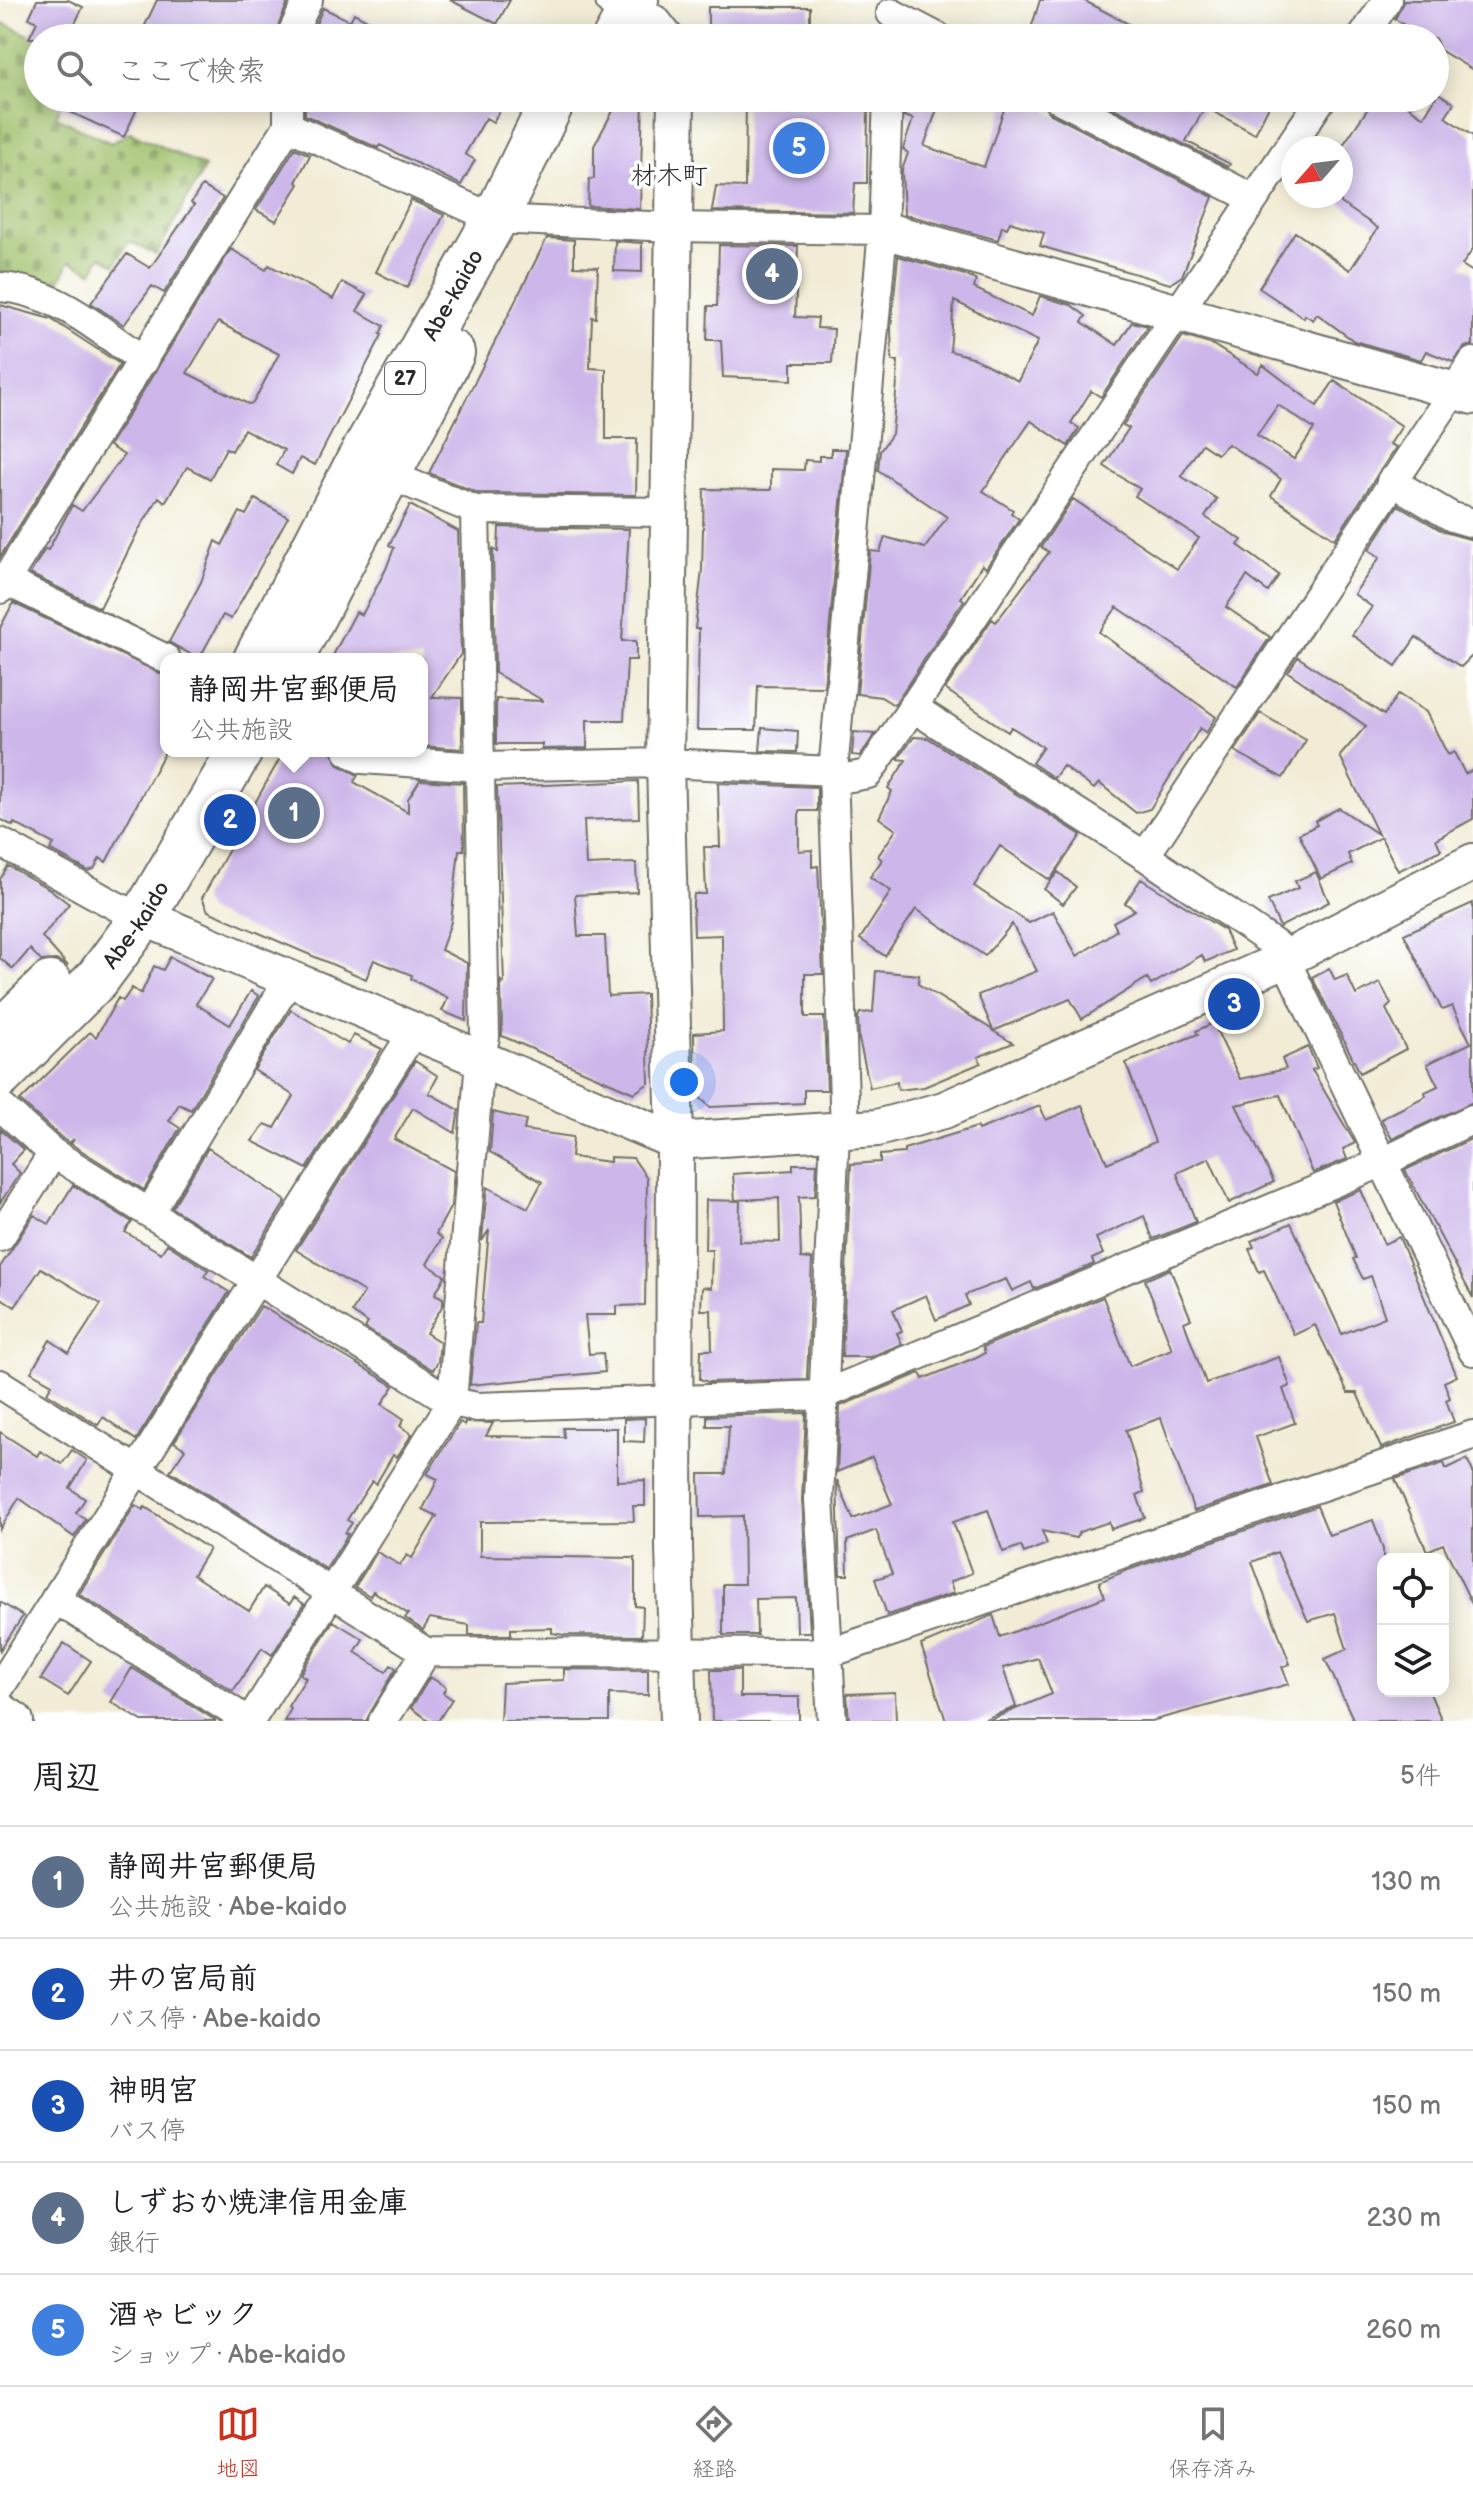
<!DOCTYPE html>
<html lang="ja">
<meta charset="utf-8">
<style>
:root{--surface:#fff;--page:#f6f6f6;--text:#202124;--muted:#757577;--line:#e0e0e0;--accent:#c8321e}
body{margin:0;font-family:"Balsamiq Sans","Klee One",sans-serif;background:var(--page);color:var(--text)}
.controls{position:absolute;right:24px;bottom:24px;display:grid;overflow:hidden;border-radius:16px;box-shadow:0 4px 20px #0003}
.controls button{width:72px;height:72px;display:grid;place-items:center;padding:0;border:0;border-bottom:2px solid var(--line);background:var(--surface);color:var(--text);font:40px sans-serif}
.compass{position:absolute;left:1281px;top:136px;width:72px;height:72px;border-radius:50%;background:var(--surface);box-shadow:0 4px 20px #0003;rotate:242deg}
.you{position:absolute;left:684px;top:1082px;width:28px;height:28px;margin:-20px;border:6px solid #fff;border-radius:50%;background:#1a73e8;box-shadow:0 0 0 12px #1a73e833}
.badge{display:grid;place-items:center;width:52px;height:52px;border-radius:50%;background:var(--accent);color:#fff;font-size:26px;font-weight:700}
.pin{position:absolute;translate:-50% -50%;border:4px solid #fff;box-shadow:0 2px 8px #0006}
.popup{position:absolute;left:160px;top:653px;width:268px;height:104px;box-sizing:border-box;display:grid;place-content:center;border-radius:16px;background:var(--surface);filter:drop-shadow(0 2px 6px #0005);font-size:26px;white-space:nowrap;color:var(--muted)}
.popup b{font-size:30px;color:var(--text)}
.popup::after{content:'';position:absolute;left:50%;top:100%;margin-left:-16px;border:16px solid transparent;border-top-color:var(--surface)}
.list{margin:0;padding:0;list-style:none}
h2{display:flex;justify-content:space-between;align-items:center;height:104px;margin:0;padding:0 32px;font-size:34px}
h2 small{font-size:26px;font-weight:400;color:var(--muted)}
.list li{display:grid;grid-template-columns:52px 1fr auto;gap:24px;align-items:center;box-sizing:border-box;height:112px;padding:0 32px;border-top:2px solid var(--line)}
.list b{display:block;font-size:30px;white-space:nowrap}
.list p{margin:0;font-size:26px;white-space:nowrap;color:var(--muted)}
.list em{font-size:26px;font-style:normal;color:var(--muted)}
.icon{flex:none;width:44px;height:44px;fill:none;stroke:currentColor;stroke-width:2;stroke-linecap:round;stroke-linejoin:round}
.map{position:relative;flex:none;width:1473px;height:1721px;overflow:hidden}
.search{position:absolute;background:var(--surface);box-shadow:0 4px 20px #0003;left:24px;right:24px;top:24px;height:88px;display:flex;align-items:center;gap:20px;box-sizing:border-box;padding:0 28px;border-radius:44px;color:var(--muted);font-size:30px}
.sheet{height:664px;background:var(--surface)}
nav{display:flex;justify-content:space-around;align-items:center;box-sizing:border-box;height:112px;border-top:2px solid var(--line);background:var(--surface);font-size:22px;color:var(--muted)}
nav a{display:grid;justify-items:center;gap:4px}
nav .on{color:var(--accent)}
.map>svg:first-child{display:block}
</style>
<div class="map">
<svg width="1473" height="1721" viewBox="0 0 1473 1721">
<defs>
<pattern id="cemetery-stones" width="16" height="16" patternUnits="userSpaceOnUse" patternTransform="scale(2)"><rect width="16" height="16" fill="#9fc069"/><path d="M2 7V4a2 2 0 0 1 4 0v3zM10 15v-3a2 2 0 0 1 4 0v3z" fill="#829c57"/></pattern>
</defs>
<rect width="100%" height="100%" fill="#fff"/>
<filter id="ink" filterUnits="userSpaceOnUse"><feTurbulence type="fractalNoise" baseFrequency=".0125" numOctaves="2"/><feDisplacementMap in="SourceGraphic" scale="16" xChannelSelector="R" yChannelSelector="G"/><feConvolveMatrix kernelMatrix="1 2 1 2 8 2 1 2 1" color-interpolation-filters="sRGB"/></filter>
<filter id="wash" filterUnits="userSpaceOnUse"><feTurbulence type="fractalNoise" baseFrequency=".006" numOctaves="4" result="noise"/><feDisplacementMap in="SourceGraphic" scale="32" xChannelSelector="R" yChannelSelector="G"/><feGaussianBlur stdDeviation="1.8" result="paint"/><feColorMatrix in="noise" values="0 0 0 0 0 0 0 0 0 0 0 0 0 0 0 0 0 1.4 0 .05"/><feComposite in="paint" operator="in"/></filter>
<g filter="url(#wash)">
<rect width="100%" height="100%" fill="#f2ecd6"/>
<!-- cemetery -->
<path fill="url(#cemetery-stones)" stroke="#65764a" stroke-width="2" d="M0 22 38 39V98H64L56 117 111 143 130 132 205 167 156 255 129 241 115 265 101 256 92 272 70 261 54 291 0 272Z"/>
<g id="blocks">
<!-- building -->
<path fill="#cdb7ea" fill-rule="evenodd" d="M37 0H68L83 7 68 38H29L37 22 29 18Z
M157 0H289L273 38H139Z
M450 0H510L497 24Z
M1040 0H1083L1155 38H1028Z
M1404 0H1473V70L1440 50 1435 38H1424L1395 19Z
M708 7H810V38H708Z
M323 8 350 21 354 13 401 38H333L314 28Z
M1438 93 1454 103 1445 117 1473 136V249L1462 265 1473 272V345L1465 347 1453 362 1426 351 1421 360 1354 341 1317 314 1313 320 1305 315 1304 318 1259 288 1295 232 1350 270 1378 228 1341 203V148L1375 98H1396L1424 117Z
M40 98H142L124 137Z
M305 98H507L493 122 486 118 465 154 475 160 461 185 380 145 378 148 305 115Z
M620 98H643L640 209 588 206 589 179H594V146Z
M746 98H871V104L868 103 867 183H855L853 213 712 211 716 186 745 187Z
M905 98H941L924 146 984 167 1008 98H1040L1049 113 1213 197 1182 276 1170 284 1040 246 1044 233 1010 222 1007 228 1002 226 998 240 904 214 902 170 908 153 903 149 913 119 904 116Z
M1094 98H1273L1255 134 1205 107 1186 141 1230 164 1228 167Z
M295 148 310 155 296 182 299 184 276 221 256 210Z
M202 186 223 198 164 293 152 286 124 325 91 303 127 254 150 268 194 205 191 203Z
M411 200 444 215 407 288 376 272Z
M547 238 574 240V266L598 267 596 318 592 317 590 368 606 369V439H637L636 495 478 493 429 473Z
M615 241 642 243V272L614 271Z
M719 245 798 246 795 317 818 318 817 328 834 329 832 363H792V380L723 377 721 340H707L708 306H717Z
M231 249 266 270 269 265 333 299 342 282 367 295 357 311 384 326 380 334 382 335 315 465 300 458 292 474 276 465 284 450 244 429 232 451 226 448 210 479 187 467 165 502 159 497 138 531 100 608 30 574 45 549 48 550 72 505 82 511 124 455 109 446ZM218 322 279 354 253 403 248 404 187 373Z
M898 256 965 275 976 280 974 288 1032 316 1040 296 1071 305 1086 316 1082 322 1117 345 1132 322 1148 326 1101 397 1091 391 1071 423 1079 428 1068 446 1031 421 983 491 1013 510 1011 513 1019 519 986 568 982 565 961 598 964 600 894 705 881 697 857 694 870 551 880 552 885 537 925 548 947 517 878 470 880 451 892 434 897 383 898 361H892L891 328ZM954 301 1038 341 1018 381 972 357 950 351Z
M0 305 51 319 120 364 0 557Z
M1183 336 1213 345 1258 373 1263 365 1317 406 1334 381 1402 426 1390 444 1396 447 1335 539 1271 496 1281 479 1228 444 1217 454 1202 444 1181 476 1217 499 1205 517 1242 540 1238 545 1279 575 1268 592 1247 576 1226 607 1270 637 1237 687 1117 607 1099 632 1216 717 1206 733 1200 728 1150 809 1136 813 1099 783 1094 789 1063 766 1054 778 1032 763 1043 747 1011 727 1008 732 945 689 992 619 996 622 1049 552 1041 547 1073 499 1177 569 1199 538 1135 496 1140 489 1104 466 1129 428 1123 425ZM1278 405 1314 429 1294 459 1257 435Z
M831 449H846L824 687 758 686 756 730H697L699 629H695L702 570 704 489 771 490V469L804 470 805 460 819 461V456H831Z
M255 499 288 517 231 619 223 615 199 659 169 642 201 582 216 541 222 545 240 512 246 515Z
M410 505 458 531 461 654 432 697 462 698V749L422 746V659H331L356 612 362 615 386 569 394 548 389 545Z
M1398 505 1444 532 1473 540V655L1461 667 1416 637 1396 666 1352 635 1372 607 1354 594 1380 557 1369 550Z
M499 527 629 529 622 641H636V660H627L624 720H587V748L542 749V744H496V699L544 701 495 673 493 549 498 552Z
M13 603 166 676V750L106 862 100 858 94 869 88 871 50 850 54 844 14 823 13 826 0 819V628Z
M1298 657 1384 715 1398 694 1426 712 1448 755 1454 752 1465 774 1473 770V819L1436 839 1441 850 1398 871 1381 837 1348 854 1352 864 1321 879 1299 834 1317 825 1315 821 1339 808 1378 834 1340 756 1366 726 1288 672Z
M1260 713 1306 740 1283 778 1235 751Z
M762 728 798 731 797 752 760 751Z
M854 732 875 734 860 756 852 755Z
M914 737 928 738 1081 835 1050 880 1000 846 974 886 1029 923 1053 911 1077 956 1117 930 1113 922 1135 910 1125 903 1141 879 1224 930 1233 950 1205 962 1202 955 1151 985 1147 978 1082 1019 1070 999 993 1031 1013 1043 978 1057 981 1063 924 1087 898 1090 897 1082 870 1088 859 1039 858 1017 860 1013 873 1012 876 971 919 975 918 984 993 1030 978 995 1037 971 1012 924 985 956 916 909 885 956 860 939 891 891 870 877 882 860 878 856 896 830 879 818 892 791 888 788 906 760 898 759Z
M284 751H331L339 765 358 775 354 782 408 812V799L420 780 463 783 464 850H459L451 922 441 950 467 963 466 1021 442 1011 448 998 411 979 412 975 374 960 366 979 208 911 202 898Z
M638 781 639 818 584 820 586 865 636 863 637 892 575 895 578 936H605L608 996 646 994 649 1083 634 1093 502 1036 501 981 504 983 497 787Z
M718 783 817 787V811H799V851L812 850V867L818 866 823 974H805V1017H824L827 1090H804V1103L710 1107 695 1093 694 1033 723 1031 722 935 694 936 693 903 694 894H706L704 847H720Z
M8 866 51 890 69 904 42 937 68 966 56 960 41 961 30 949 13 969 0 958V879Z
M1058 872 1076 887 1063 904 1044 889Z
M1316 872 1329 902 1280 927 1268 901 1298 888 1295 881Z
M1473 903V1102L1392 1139 1381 1119 1426 1096 1425 1092 1438 1086 1427 1064 1471 1043 1452 1006 1442 1010 1404 934Z
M170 957 212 979 196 1004 230 1025 251 991 259 996 191 1110 179 1104 169 1121 180 1128 144 1190 71 1144 74 1139 69 1143 63 1139 20 1101 90 1032 96 1037 118 998 123 1001 132 988 141 994 154 966 163 970Z
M1329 968 1335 980 1347 975 1356 995 1380 983 1391 1004 1386 1009 1406 1049 1360 1073 1312 977Z
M291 1010 348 1044 354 1035 382 1049 307 1169 252 1141 265 1124 275 1128 294 1096 254 1070Z
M1213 1023 1240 1079 1286 1069 1282 1059 1308 1047 1317 1068 1312 1070 1355 1143 1343 1149 1347 1159 1313 1173 1280 1095 1236 1105 1274 1182 1229 1203 1209 1158 1177 1173 1196 1222 1153 1239 1144 1216 1096 1238 1103 1254 1092 1259 1094 1264 1034 1289 1031 1282 1012 1291 1006 1279 965 1295 969 1305 936 1320 926 1295 893 1310 902 1331 897 1333 902 1344 870 1357H842L851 1164 880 1162V1155L904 1153V1149L977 1127 978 1130 1040 1106 1046 1120 1082 1105 1107 1163 1155 1142 1126 1063 1198 1034 1196 1031Z
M415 1061 438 1076 429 1093 459 1110 455 1133 413 1108 394 1139 454 1171 451 1206 436 1234 442 1238 427 1264 445 1276 435 1294 443 1298V1305L426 1333 440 1342 438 1361 433 1370 365 1328 368 1323 352 1312 364 1292 296 1250Z
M493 1112 526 1120 524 1130 573 1137 571 1157 610 1162V1157L633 1158 647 1178 645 1305 617 1306V1315H585L589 1354 603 1353 605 1372 470 1385 476 1323H481L489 1230 482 1241 487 1187 528 1208 542 1182 490 1152Z
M0 1129 24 1150 11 1164 20 1173 0 1203Z
M1473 1138V1298L1405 1170Z
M208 1148 286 1201 251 1257 172 1208Z
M793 1164H817L815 1196 799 1197 801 1258 812 1259 807 1379 708 1382 700 1379 701 1350H712L711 1310H701L702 1287 711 1288 712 1250H705L706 1200 740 1201 739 1241 780 1242 779 1198 735 1200 733 1174 793 1170Z
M73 1185 132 1222 125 1232 161 1253 167 1244 208 1270 204 1276 229 1292 136 1440 103 1417 98 1425 47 1393 52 1384 31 1372 50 1340 69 1353 101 1304 41 1268 15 1307 0 1297V1267L34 1215 49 1224Z
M1361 1190 1384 1244 1399 1237 1457 1376 1444 1382 1450 1398 1446 1400 1454 1422 1381 1448 1357 1393H1348L1315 1325 1294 1335 1264 1270 1259 1272 1249 1249 1254 1247 1251 1241 1291 1223 1342 1334 1385 1317 1371 1276 1363 1279 1353 1259 1356 1258 1333 1201Z
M1170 1269 1191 1319 1184 1322 1206 1383 1279 1357 1290 1386 1283 1389 1295 1423 1256 1437 1273 1485 1194 1511 1161 1418 1126 1430 1144 1492 1137 1495 1145 1518 1111 1529 1109 1522 1079 1532 1076 1538 1042 1531 1047 1544 1024 1553 1021 1546 1003 1552 988 1510 953 1522 972 1573 950 1582 954 1593 887 1615 875 1579 892 1574 876 1530 847 1541 848 1575H840L837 1480 853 1519 892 1504 872 1457 837 1472 840 1406 920 1373 923 1379 972 1359 985 1353 983 1347 1103 1297 1130 1366 1172 1349 1145 1280Z
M261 1306 394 1386 382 1404 404 1419 400 1426 412 1434 397 1457 393 1455 376 1484 372 1481 347 1520 352 1523 345 1533 348 1534 326 1569 170 1471 185 1449 174 1442Z
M806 1413 802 1500 810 1632H797L796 1598 756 1599 757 1635H723V1584H744L743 1516 700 1517 699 1474H726L729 1426H707V1416Z
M645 1418 644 1442 624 1441V1419Z
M460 1422 465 1425V1422L493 1423 486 1436 564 1437 563 1428H617V1481L645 1480V1506H633L634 1521 480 1522V1556L635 1558V1606L643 1607 642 1636 564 1635 552 1633V1628L511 1629V1635H469V1625L430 1618 423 1630 405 1618 408 1614 373 1591 370 1596 355 1587 377 1552 400 1565 407 1555 412 1558 437 1516 423 1509 438 1479 427 1474Z
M0 1432 37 1456 40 1451 62 1464 72 1450 87 1460 70 1488 85 1499 76 1513 86 1519 74 1537 19 1498 0 1529Z
M1467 1459 1473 1472V1606L1443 1544 1427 1551 1395 1479 1444 1463 1446 1469Z
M135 1505 143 1510 145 1507 209 1549 193 1575 249 1611 264 1587 290 1604 294 1597 304 1604 272 1655 262 1648 233 1691 79 1594Z
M1317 1506 1329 1535 1373 1520 1383 1549V1691H1429L1442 1721H1354L1325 1659 1347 1649 1335 1613 1308 1621 1277 1552 1252 1562 1290 1664 1282 1667 1289 1684 1151 1721H987L1052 1694 1038 1658 1003 1668 1016 1707 980 1721H946L921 1645 993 1615 1000 1637 1105 1597 1099 1582 1125 1571Z
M0 1602 23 1616 0 1650Z
M333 1621 363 1639 355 1652 386 1672 391 1665 396 1668 366 1721H284L291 1709 288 1706 306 1678 300 1674Z
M64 1643 91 1661 68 1696 41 1679Z
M132 1668 215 1720V1721H142L111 1702Z
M564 1669 648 1670V1695L609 1694V1721H500L502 1683 564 1680Z
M711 1670H740V1697H799V1721H712Z
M430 1677 446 1687 443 1693 452 1699 438 1721H430L411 1708Z
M895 1692 896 1721H849L847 1694Z"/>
</g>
</g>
<g filter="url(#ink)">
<use href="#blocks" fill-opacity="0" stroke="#716f67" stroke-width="2"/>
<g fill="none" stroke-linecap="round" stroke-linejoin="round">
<!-- minor casing -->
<g stroke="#716f67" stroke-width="32">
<path id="minor" d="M891 13 939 38
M290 38 308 0
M1362 38 1387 0
M1057 98 1254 199
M288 126 495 219 673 227 883 230
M0 287C57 291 98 329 144 361
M1391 481 1452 517 1473 523
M475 510 670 512
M0 578 166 659
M0 589 288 126V98
M912 707 1145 856 1292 956
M348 751 362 759 480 767 665 763 833 771
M834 780 868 774 1322 98
M0 842 116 906 143 917
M1145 856 1473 362
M1285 959 1473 1351
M0 1106 53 1153 452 1402 477 1407 823 1395 1381 1163 1473 1119
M845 1131 833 771 883 230 888 98
M150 1212 290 978
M0 1237 53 1153
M0 1384 426 1652 829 1653 1473 1435
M55 1599 248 1721
M0 1687 414 1031
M250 1721 452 1402 480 1060 485 1037 475 510 389 475
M383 1721 426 1652
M832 1721 819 1499 835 1132"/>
</g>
<!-- tertiary casing -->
<g stroke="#716f67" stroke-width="40">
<path id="tertiary" d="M614 0 654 24 665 38
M676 98 665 763 675 1141 674 1547 679 1721
M883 230 1473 396
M143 917 675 1141 877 1128 944 1110 1285 959 1473 862
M0 1711 15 1721"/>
</g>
<!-- primary casing -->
<g stroke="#716f67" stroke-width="48">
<g id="primary">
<path d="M615 38 636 0"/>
<path id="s1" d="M256 659 358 462 495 219 554 98"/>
<path d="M291 659 452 353"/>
<path d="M0 1033 50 984"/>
<path id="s2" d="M0 1076 97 979 143 917 240 751"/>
</g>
</g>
<!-- minor -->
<use href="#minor" stroke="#fff" stroke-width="28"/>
<!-- tertiary -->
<use href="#tertiary" stroke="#fff" stroke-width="36"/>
<!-- primary -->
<use href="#primary" stroke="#fff" stroke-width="44"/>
</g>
</g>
<g text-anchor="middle" stroke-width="7" stroke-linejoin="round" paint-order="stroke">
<!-- shield labels -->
<rect fill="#fff" stroke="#6b6b6b" stroke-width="2" x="385" y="362" width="40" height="32" rx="6"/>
<g font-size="20" font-weight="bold" fill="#2b2b2b">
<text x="405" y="385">27</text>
</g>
<!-- street labels -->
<g font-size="22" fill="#2b2b2b" stroke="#fff">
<text dy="8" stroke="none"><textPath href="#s1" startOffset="414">Abe-kaido</textPath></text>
<text dy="8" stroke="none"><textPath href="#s2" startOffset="204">Abe-kaido</textPath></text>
</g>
<!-- quarter labels -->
<g font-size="26" fill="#2b2b2b" stroke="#fff">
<text x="669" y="184">材木町</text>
</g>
</g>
</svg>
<div class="controls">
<button><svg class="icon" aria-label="locate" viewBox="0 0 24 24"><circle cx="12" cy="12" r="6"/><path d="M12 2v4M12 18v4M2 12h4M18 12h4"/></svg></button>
<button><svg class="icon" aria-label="layers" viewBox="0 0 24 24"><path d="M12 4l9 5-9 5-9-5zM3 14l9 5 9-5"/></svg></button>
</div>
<svg class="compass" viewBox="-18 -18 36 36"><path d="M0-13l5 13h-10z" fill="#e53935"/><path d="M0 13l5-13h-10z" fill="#757577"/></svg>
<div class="you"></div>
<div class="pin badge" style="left:294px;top:813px;background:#5c6f8a">1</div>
<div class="popup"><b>静岡井宮郵便局</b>公共施設</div>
<div class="pin badge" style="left:230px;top:820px;background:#1a4fb4">2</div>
<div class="pin badge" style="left:1234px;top:1004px;background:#1a4fb4">3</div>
<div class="pin badge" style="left:772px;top:274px;background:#5c6f8a">4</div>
<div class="pin badge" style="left:799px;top:148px;background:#3f7fe0">5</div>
<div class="search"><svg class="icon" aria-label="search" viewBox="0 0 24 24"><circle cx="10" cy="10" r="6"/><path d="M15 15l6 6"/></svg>ここで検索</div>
</div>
<section class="sheet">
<h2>周辺<small>5件</small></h2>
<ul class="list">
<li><span class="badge" style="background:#5c6f8a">1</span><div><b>静岡井宮郵便局</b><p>公共施設 · Abe-kaido</p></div><em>130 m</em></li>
<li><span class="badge" style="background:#1a4fb4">2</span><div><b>井の宮局前</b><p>バス停 · Abe-kaido</p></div><em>150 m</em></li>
<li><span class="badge" style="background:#1a4fb4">3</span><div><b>神明宮</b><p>バス停</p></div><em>150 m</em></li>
<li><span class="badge" style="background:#5c6f8a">4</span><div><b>しずおか焼津信用金庫</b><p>銀行</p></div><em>230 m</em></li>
<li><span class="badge" style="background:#3f7fe0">5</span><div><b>酒ゃビック</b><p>ショップ · Abe-kaido</p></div><em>260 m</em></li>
</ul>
</section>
<nav>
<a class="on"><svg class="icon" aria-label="map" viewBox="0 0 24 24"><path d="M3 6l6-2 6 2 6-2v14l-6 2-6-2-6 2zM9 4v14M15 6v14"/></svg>地図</a>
<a><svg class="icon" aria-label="directions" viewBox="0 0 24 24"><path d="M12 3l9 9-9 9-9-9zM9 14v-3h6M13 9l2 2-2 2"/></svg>経路</a>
<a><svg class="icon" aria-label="saved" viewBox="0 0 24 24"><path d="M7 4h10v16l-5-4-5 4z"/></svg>保存済み</a>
</nav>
